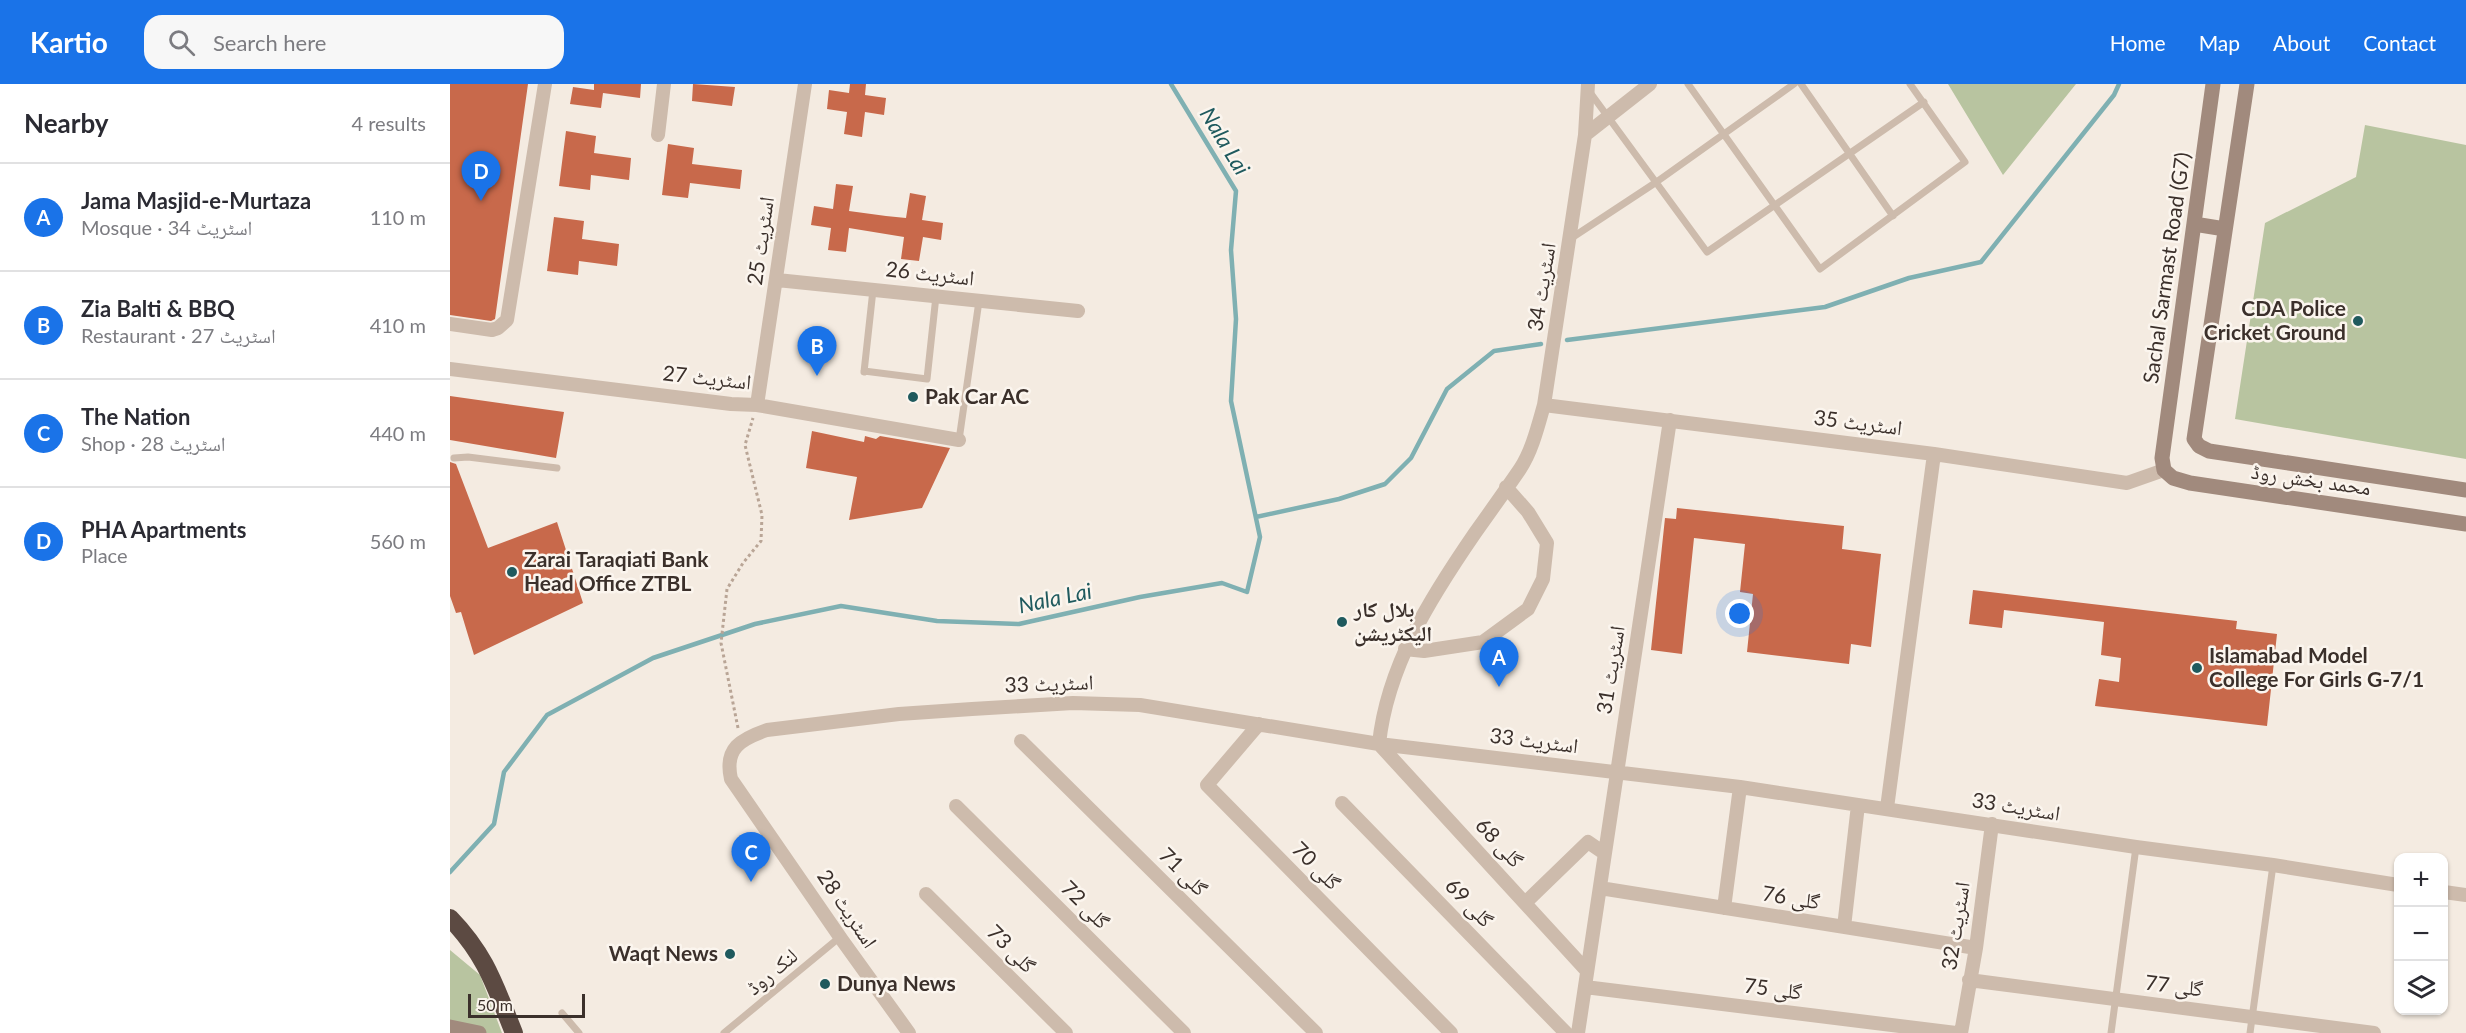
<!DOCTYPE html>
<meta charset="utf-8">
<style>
:root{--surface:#fff;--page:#f7f7f7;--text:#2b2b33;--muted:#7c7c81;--line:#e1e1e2;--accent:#1a73e8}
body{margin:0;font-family:Lato,"Noto Naskh Arabic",sans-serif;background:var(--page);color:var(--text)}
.controls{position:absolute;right:18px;bottom:18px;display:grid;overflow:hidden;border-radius:12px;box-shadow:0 2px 4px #0004}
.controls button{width:54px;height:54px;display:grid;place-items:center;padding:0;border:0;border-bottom:2px solid var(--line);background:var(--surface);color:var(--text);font:30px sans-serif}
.scale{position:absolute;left:18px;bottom:15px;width:117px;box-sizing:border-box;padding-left:6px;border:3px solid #3b302b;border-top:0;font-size:16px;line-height:21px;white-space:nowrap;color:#3b302b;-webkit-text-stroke:4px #fbf5ee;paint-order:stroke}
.you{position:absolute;left:1290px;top:530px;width:21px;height:21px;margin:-15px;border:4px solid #fff;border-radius:50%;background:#1a73e8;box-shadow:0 0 0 9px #1a73e833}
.badge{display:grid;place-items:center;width:39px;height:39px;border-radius:50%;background:var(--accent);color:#fff;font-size:20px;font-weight:700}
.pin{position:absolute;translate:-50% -50px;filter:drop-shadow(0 2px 3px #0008)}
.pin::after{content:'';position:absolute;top:32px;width:21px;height:18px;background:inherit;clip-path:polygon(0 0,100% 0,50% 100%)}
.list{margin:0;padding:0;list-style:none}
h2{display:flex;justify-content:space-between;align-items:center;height:78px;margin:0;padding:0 24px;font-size:26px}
h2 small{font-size:20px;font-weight:400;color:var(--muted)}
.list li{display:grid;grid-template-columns:39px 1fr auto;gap:18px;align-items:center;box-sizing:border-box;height:108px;padding:0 24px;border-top:2px solid var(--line)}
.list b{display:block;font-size:22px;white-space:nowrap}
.list p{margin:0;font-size:20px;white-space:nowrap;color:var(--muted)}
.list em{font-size:20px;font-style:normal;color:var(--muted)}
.icon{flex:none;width:33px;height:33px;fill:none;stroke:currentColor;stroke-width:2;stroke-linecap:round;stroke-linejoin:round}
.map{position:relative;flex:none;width:2016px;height:949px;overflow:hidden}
header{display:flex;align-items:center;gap:36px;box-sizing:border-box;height:84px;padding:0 30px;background:var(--accent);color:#fff}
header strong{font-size:28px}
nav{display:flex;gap:33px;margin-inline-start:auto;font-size:21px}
.search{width:420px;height:54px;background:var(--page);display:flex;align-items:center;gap:15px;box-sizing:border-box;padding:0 21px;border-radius:18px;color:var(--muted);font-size:22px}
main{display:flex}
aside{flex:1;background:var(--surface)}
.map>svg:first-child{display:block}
</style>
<header>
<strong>Kartio</strong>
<div class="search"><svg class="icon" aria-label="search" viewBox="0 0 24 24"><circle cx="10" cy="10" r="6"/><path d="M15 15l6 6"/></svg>Search here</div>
<nav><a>Home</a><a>Map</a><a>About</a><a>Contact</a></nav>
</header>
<main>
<aside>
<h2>Nearby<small>4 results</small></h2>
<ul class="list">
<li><span class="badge">A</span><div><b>Jama Masjid-e-Murtaza</b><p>Mosque · اسٹریٹ 34</p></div><em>110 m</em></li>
<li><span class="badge">B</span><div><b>Zia Balti &amp; BBQ</b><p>Restaurant · اسٹریٹ 27</p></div><em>410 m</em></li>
<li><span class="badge">C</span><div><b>The Nation</b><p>Shop · اسٹریٹ 28</p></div><em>440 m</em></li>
<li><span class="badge">D</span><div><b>PHA Apartments</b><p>Place</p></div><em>560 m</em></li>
</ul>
</aside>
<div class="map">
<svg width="2016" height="949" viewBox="0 0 2016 949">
<rect width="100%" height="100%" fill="#f4ebe1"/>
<!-- green -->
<path fill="#b8c4a0" d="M1498 0H1626L1553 91Z
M1915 41 2016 61V375L1785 335 1815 139 1906 93Z
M0 866 30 891 52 949H0Z"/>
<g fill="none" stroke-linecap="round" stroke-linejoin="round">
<!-- stream -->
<path stroke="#7fb0b2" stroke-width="4.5" d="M1117 256 1375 223 1459 194 1531 178 1664 11 1669 0
M806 433 889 415 935 400 961 374 997 305 1044 267 1091 260
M0 788 44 740 54 688 97 631 203 574 305 540 391 522 487 537 569 540 690 513 772 499 797 508 810 453 781 317 786 235 781 166 786 107 721 0"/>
</g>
<!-- building -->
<path fill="#c8694b" d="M0 0H78L45 235 41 237 0 231Z
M144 0H191L190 14 153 9 151 24 120 20 123 3 144 6Z
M243 0 285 3 282 22 242 17Z
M400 0H416L415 11 436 14 434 31 415 28 412 53 394 50 397 28 377 25 379 6 399 9Z
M116 47 146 52 144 69 181 74 179 96 141 91 140 106 109 102Z
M218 60 244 64 242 80 292 86 290 105 240 99 238 114 212 111Z
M386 100 403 102 399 127 436 132 456 134 460 109 476 112 472 136 493 139 491 156 473 153 469 177 451 175 454 153 399 144 396 168 378 166 381 144 361 141 364 122 383 125Z
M104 133 134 137 132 155 169 160 167 182 129 177 128 191 97 187Z
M0 312 114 328 106 374 0 356Z
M362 347 414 358 415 352 426 355 430 352 500 364 472 424 399 436 407 393 356 384Z
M0 378 6 380 38 464 107 438 133 519 24 571 11 528 6 529 0 512Z
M1227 424 1394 442 1392 465 1431 470 1421 563 1401 560 1399 580 1297 568 1303 510 1290 508 1295 460 1244 454 1232 570 1201 566 1215 434 1226 435Z
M1523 506 1787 537 1786 545 1827 550 1817 642 1645 622 1649 595 1669 598 1671 574 1651 571 1654 538 1554 526 1552 544 1519 540Z"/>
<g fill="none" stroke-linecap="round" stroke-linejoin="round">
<!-- path -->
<path stroke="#b9a596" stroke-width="3" stroke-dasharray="3 3" stroke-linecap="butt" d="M288 644 271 559 277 505 293 479 311 457 312 431 295 361 303 334"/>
<!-- lane -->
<path stroke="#cdbbac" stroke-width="7" d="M1238 0 1370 185 1515 78 1460 0
M1351 0 1443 132
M1139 7 1257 168 1474 18
M1120 155 1205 99 1344 0
M414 287 477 295 486 212
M414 288 423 206
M509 356 529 217
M4 374 18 373 107 384
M112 929 129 949
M274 949 390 853
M1661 949 1686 763
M1800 949 1823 781"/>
<!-- street -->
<path stroke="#cdbbac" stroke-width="14" d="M208 51 214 0
M1135 51 1200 0
M327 196 628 227
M0 240 42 246 48 244 57 236 95 0
M0 285 281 320 307 321 509 356
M307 321 355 0
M1094 321 1484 370 1677 399 1714 386
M955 565 974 567 1033 558 1078 525 1093 495 1097 459 1078 428 1056 403
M809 640 757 701 1001 949
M571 657 866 949
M892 719 1116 949
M506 722 734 949
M1437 724 1484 370
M1150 804 1526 864
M1994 808 2016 811
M476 810 616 949
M1075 819 1138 758 1154 769
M1274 824 1290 703
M1394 843 1408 721
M1137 887 929 660C937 582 981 513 1025 449 1040 428 1055 407 1070 385 1082 367 1088 342 1094 321L1135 51 1138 0
M1519 896 1924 949
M1135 903 1506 949
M459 949 392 856 281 695C274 664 291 655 317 646L449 630 522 625 623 619 690 621 929 660 1290 703 1686 763 1823 781 1948 801
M1128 949 1220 336
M1511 949 1526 864 1542 740"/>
<!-- secondary -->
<path stroke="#a18a7d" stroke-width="15" d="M1763 0 1712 374 1714 386 1723 394 1740 399 2016 440
M1797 0 1744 355 1749 362 1759 367 2016 406
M1744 140 1775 145
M0 943 29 949"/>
<!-- highway -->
<path stroke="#5c4a42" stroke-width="18" d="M0 834C36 871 45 902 64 949"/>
</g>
<!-- markers -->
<g fill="#1f5a5e" stroke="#fbf5ee" stroke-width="2">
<circle cx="1908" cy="237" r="6"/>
<circle cx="463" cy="313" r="6"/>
<circle cx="62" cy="488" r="6"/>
<circle cx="892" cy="538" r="6"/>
<circle cx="1747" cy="584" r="6"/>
<circle cx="280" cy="870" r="6"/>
<circle cx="375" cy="900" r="6"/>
</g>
<g text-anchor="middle" stroke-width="5" stroke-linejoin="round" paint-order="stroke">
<!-- street labels -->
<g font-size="21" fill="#3b302b" stroke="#fbf5ee">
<text transform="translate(311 157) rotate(-82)" y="7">اسٹریٹ 25</text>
<text transform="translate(1717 184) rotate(-82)" y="7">Sachal Sarmast Road (G7)</text>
<text transform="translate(480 190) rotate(6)" y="7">اسٹریٹ 26</text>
<text transform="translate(1092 203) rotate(-81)" y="7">اسٹریٹ 34</text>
<text transform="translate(257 294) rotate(6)" y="7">اسٹریٹ 27</text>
<text transform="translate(1408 339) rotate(7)" y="7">اسٹریٹ 35</text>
<text transform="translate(1861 396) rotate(8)" y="7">محمد بخش روڈ</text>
<text transform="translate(1161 586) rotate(-81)" y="7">اسٹریٹ 31</text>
<text transform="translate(599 600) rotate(-2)" y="7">اسٹریٹ 33</text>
<text transform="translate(1084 657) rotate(7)" y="7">اسٹریٹ 33</text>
<text transform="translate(1566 723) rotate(9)" y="7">اسٹریٹ 33</text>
<text transform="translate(1049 759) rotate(47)" y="7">گلی 68</text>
<text transform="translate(866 782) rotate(45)" y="7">گلی 70</text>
<text transform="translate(733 788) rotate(45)" y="7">گلی 71</text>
<text transform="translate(1341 814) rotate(9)" y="7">گلی 76</text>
<text transform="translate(1019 819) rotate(46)" y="7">گلی 69</text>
<text transform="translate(635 821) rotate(45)" y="7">گلی 72</text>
<text transform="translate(397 825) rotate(56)" y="7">اسٹریٹ 28</text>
<text transform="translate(1506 842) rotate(-81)" y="7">اسٹریٹ 32</text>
<text transform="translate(561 865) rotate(45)" y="7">گلی 73</text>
<text transform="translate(322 888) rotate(-40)" y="7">لنک روڈ</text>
<text transform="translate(1724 902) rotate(7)" y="7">گلی 77</text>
<text transform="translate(1323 905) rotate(7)" y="7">گلی 75</text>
</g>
<!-- poi labels -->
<g font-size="21" font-weight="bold" fill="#3b302b" stroke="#fbf5ee" text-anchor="start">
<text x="1896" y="232" text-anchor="end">CDA Police<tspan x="1896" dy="24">Cricket Ground</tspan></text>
<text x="475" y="320">Pak Car AC</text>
<text x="74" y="483">Zarai Taraqiati Bank<tspan x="74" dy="24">Head Office ZTBL</tspan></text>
<text x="904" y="533">بلال کار<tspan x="904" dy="24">الیکٹریشن</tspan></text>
<text x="1759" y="579">Islamabad Model<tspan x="1759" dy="24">College For Girls G-7/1</tspan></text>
<text x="268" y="877" text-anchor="end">Waqt News</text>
<text x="387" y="907">Dunya News</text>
</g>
<!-- water labels -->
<g font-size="22" font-style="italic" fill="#1f5a5e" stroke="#fbf5ee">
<text transform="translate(775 57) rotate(59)" y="8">Nala Lai</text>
<text transform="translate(605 514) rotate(-12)" y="8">Nala Lai</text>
</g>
</g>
</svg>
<div class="controls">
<button>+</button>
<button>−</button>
<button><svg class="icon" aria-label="layers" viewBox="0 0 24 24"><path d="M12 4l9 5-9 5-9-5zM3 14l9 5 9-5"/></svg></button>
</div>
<div class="scale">50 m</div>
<div class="you"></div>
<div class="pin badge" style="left:1049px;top:603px">A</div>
<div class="pin badge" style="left:367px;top:292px">B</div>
<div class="pin badge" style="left:301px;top:798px">C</div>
<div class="pin badge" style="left:31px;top:117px">D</div>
</div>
</main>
